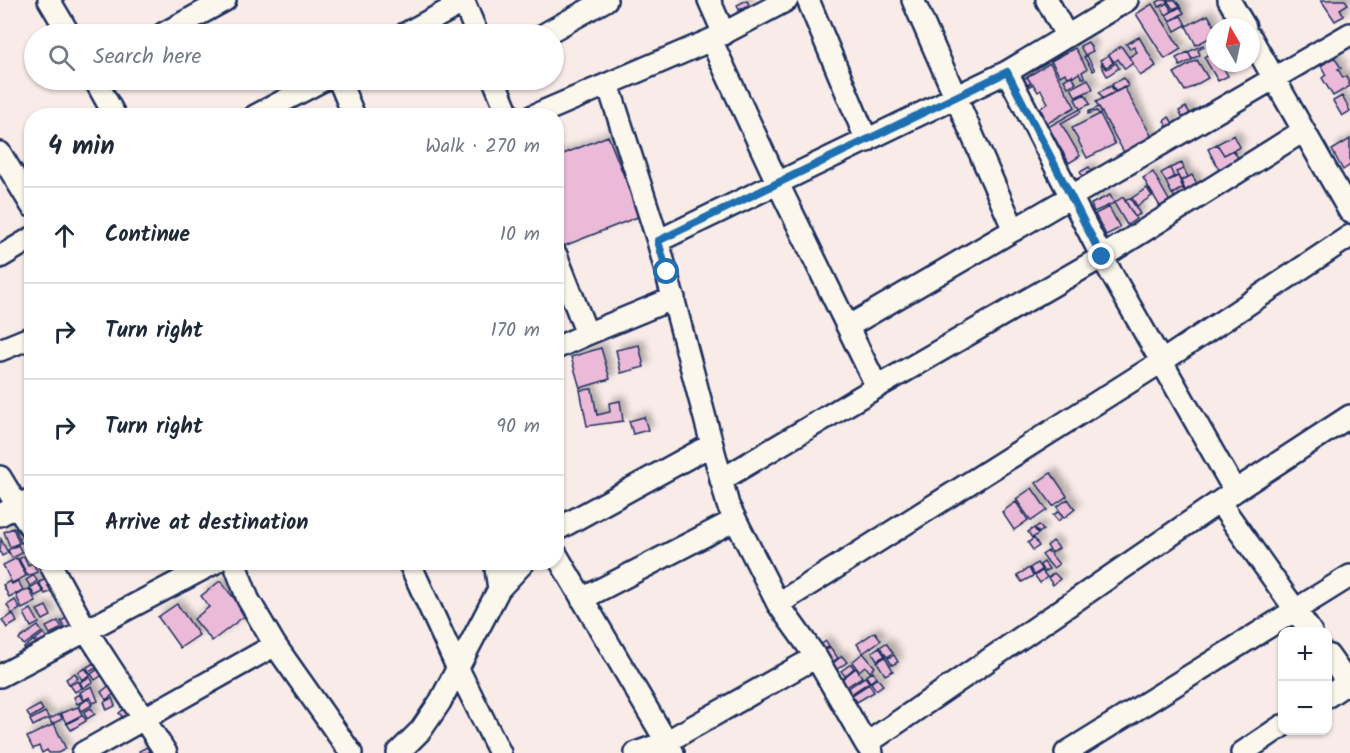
<!DOCTYPE html>
<meta charset="utf-8">
<style>
:root{--surface:#fff;--page:#f2f2f3;--text:#1f2937;--muted:#747a83;--line:#e0e1e3}
body{margin:0;font-family:Kalam,sans-serif;background:var(--page);color:var(--text)}
.controls{position:absolute;right:18px;bottom:18px;display:grid;overflow:hidden;border-radius:12px;box-shadow:0 2px 4px #0004}
.controls button{width:54px;height:54px;display:grid;place-items:center;padding:0;border:0;border-bottom:2px solid var(--line);background:var(--surface);color:var(--text);font:30px sans-serif}
.compass{position:absolute;left:1206px;top:18px;width:54px;height:54px;border-radius:50%;background:var(--surface);box-shadow:0 2px 4px #0004;rotate:351deg}
.stop{position:absolute;width:18px;height:18px;margin:-14px;border:4px solid #1f6fb2;border-radius:50%;background:#fff}
.stop.end{background:#1f6fb2;border-color:#fff;box-shadow:0 2px 6px #0008}
.list{margin:0;padding:0;list-style:none}
h2{display:flex;justify-content:space-between;align-items:center;height:78px;margin:0;padding:0 24px;font-size:26px}
h2 small{font-size:20px;font-weight:400;color:var(--muted)}
.list li{display:grid;grid-template-columns:39px 1fr auto;gap:18px;align-items:center;box-sizing:border-box;height:96px;padding:0 24px;border-top:2px solid var(--line)}
.list b{display:block;font-size:22px;white-space:nowrap}
.list em{font-size:20px;font-style:normal;color:var(--muted)}
.icon{flex:none;width:33px;height:33px;fill:none;stroke:currentColor;stroke-width:2;stroke-linecap:round;stroke-linejoin:round}
.map{position:relative;flex:none;width:1350px;height:753px;overflow:hidden}
.search{position:absolute;background:var(--surface);box-shadow:0 2px 4px #0004;left:24px;top:24px;width:540px;height:66px;display:flex;align-items:center;gap:15px;box-sizing:border-box;padding:0 21px;border-radius:33px;color:var(--muted);font-size:22px}
.panel{position:absolute;background:var(--surface);box-shadow:0 2px 4px #0004;left:24px;top:108px;width:540px;height:462px;border-radius:24px}
.map>svg:first-child{display:block}
</style>
<div class="map">
<svg width="1350" height="753" viewBox="0 0 1350 753">
<defs>
<filter id="shadow"><feDropShadow dx="5" dy="-5" stdDeviation="3" flood-color="#0004"/></filter>
</defs>
<rect width="100%" height="100%" fill="#f8ebe8"/>
<filter id="ink" filterUnits="userSpaceOnUse"><feTurbulence type="fractalNoise" baseFrequency=".0167" numOctaves="2"/><feDisplacementMap in="SourceGraphic" scale="12" xChannelSelector="R" yChannelSelector="G"/><feConvolveMatrix kernelMatrix="1 2 1 2 8 2 1 2 1" color-interpolation-filters="sRGB"/></filter>
<g filter="url(#ink)">
<!-- building -->
<path fill="#ecbad9" stroke="#1b2f5e" stroke-width="1.5" filter="url(#shadow)" d="M747 0 749 5 739 10 737 5Z
M1161 0H1166L1167 3 1159 7 1157 2Z
M1167 0H1175L1180 6 1173 9Z
M1321 0H1345L1348 4 1340 9 1344 16 1335 21Z
M1167 3 1172 11 1166 15 1161 7Z
M1152 4 1181 49 1165 59 1136 14Z
M1180 7 1184 13 1170 21 1166 15Z
M1208 15 1215 27V35L1196 45 1186 26Z
M1181 16 1186 25 1175 31 1170 21Z
M1139 37 1156 66 1140 76 1129 57 1137 52 1134 47 1130 49 1126 44Z
M1088 42 1093 51 1085 55 1080 46Z
M1203 45 1204 47 1198 50 1200 55 1192 59 1188 52Z
M1121 46 1133 63 1125 69 1118 59 1114 62 1109 55Z
M1075 48 1087 69 1082 72 1085 78H1082L1079 73 1073 77 1067 76 1065 73 1060 76 1051 61Z
M1215 50V63H1226L1228 66 1224 69 1228 76 1218 81 1204 57Z
M1188 52 1192 60 1180 66 1176 58Z
M1109 55 1113 63 1105 68 1100 60Z
M1087 56 1095 70 1093 71 1084 57Z
M1334 57 1341 68 1338 69 1343 78 1346 76 1350 86 1333 96 1322 78 1326 75 1321 66Z
M1197 60 1208 78 1185 91 1174 73Z
M1050 63 1075 107 1043 126 1039 119 1044 116 1040 108 1048 103 1041 90 1038 92 1033 84 1025 89V87L1031 83 1027 77Z
M1103 63 1107 69 1116 63 1119 68 1107 76 1101 65Z
M1072 75 1076 83 1068 87 1064 80Z
M1027 77 1031 83 1023 87 1019 81Z
M1124 78 1128 86 1116 92 1112 84Z
M1088 79 1093 89 1076 97 1071 88Z
M1111 86 1115 92 1103 99 1099 92Z
M1124 87 1153 139 1125 154 1096 102Z
M1085 94 1090 104 1080 109 1075 99Z
M1342 96 1350 111 1342 116 1333 101Z
M1099 107 1102 112 1099 114 1097 111 1088 114V112Z
M1186 107 1194 120 1187 125 1179 111Z
M1080 109 1081 112 1061 123 1080 156 1069 163 1048 127Z
M1100 114 1115 144 1087 158 1072 128Z
M1169 117 1176 128 1170 132 1164 121Z
M1234 135 1240 147 1224 155 1217 144Z
M608 136 640 216 564 246 556 226V157Z
M1350 139V165L1343 170 1332 150Z
M1217 144 1224 155 1233 150 1239 159 1219 170 1208 149Z
M1182 163 1184 169 1176 172 1178 176 1174 177 1170 168Z
M1089 167 1094 176 1085 181 1080 172Z
M1170 168 1174 177 1166 182 1161 173Z
M1184 169 1188 177 1181 181 1176 172Z
M1153 172 1170 202 1161 208 1143 178Z
M1192 175 1199 187 1187 194 1181 181Z
M1178 176 1183 188 1172 194 1166 182Z
M1147 188 1152 196 1137 206 1132 198Z
M1183 188 1187 194 1176 201 1173 194Z
M1110 195 1114 203 1094 212 1091 204Z
M1123 197 1136 219 1127 225 1114 203Z
M1130 198 1140 214 1135 217 1125 201Z
M1109 207 1120 228 1106 235 1095 214Z
M639 345 644 367 621 373 616 350Z
M601 348 610 379 580 388 571 357Z
M592 389 597 415 610 412 609 403 620 401 623 421 587 426 580 390Z
M644 417 648 430 633 434 629 421Z
M1051 473 1067 496 1053 506 1036 483Z
M1032 488 1047 510 1031 521 1016 499Z
M1068 499 1075 509 1064 518 1057 507Z
M1016 502 1028 520 1014 530 1002 512Z
M1058 512 1063 517 1058 521 1053 515Z
M21 525 27 540 21 543 15 528Z
M1039 525 1043 530 1039 533 1035 528Z
M13 528 19 543 10 547 4 532Z
M1034 528 1038 534 1032 538 1028 532Z
M1034 538 1039 546 1033 550 1028 543Z
M1 539 8 553 2 556 0 552Z
M1053 541 1059 548 1052 553 1047 546Z
M18 545 22 553 12 558 8 550Z
M1048 551 1059 564 1053 568 1042 555Z
M24 556 28 565 33 563 37 572 28 576 19 559Z
M17 558 26 576 12 583 3 565Z
M1044 562 1049 569 1044 572 1040 565Z
M1037 563 1042 570 1034 575 1030 568Z
M1029 568 1033 576 1022 582 1017 575Z
M1042 571 1047 577 1040 583 1035 576Z
M1054 573 1060 579 1053 585 1048 578Z
M34 575 37 581 30 586 26 580Z
M47 579 52 591 45 594 39 582Z
M10 581 12 584 18 581 23 590 9 597 3 585Z
M220 581 247 614 212 641 194 619 209 607 201 596Z
M38 583 43 592 35 596 30 588Z
M29 589 36 602 22 609 16 595Z
M15 600 20 609 12 614 7 605Z
M177 604 199 635 180 648 158 617Z
M46 606 51 616 43 620 37 610Z
M31 609 39 623 31 627 24 613Z
M13 614 17 622 7 628 2 620Z
M68 617 74 630 67 634 61 621Z
M58 621 62 628 50 634 46 627Z
M38 626 42 632 24 645 19 639Z
M875 632 881 640 863 653 857 644Z
M44 633 48 640 41 646 36 639Z
M34 640 39 648 29 655 24 648Z
M826 641 829 646 822 651 819 646Z
M886 643 893 653 887 657 880 647Z
M830 647 838 658 831 663 823 652Z
M879 647 885 656 877 660 872 652Z
M863 653 875 667 870 672 865 666 859 671 852 662Z
M894 655 898 662 892 665 888 658Z
M842 656 847 662 836 670 832 664Z
M885 657 893 671 885 675 877 662Z
M97 661 100 666 89 672 87 667Z
M851 664 854 668 845 676 841 671Z
M85 668 90 675 82 680 78 672Z
M100 668 104 674 95 680 91 674Z
M856 668 862 677 845 688 841 680Z
M873 672 877 677 870 682 866 676Z
M75 673 78 678 69 684 66 679Z
M90 677 93 682 83 688 80 682Z
M865 677 869 682 851 694 847 689Z
M877 678 883 685 876 690 871 683Z
M78 681 82 688 75 692 70 685Z
M869 684 874 692 857 702 852 695Z
M110 685 115 693 106 700 101 692Z
M92 686 98 701 93 703 90 697 84 700 80 692Z
M79 694 83 701 77 704 74 697Z
M112 698 115 706 107 710 104 702Z
M88 699 92 705 82 711 79 705Z
M40 705 43 710 30 718 27 712Z
M78 707 82 715 66 723 61 713Z
M91 708 95 714 87 719 84 712Z
M124 709 129 715 124 719 119 713Z
M45 712 49 718 33 726 30 720Z
M60 714 62 719 52 724 49 719Z
M83 715 86 721 71 730 67 724Z
M54 724 66 749 58 753H49L47 750 42 753 39 746 33 749 27 737Z
M147 747 150 753H140L139 751Z"/>
<g fill="none" stroke-linecap="round" stroke-linejoin="round">
<!-- minor casing -->
<g stroke="#1b2f5e" stroke-width="26">
<path id="minor" d="M49 0 69 34
M463 0 477 34
M709 0 724 34
M808 0 867 141
M913 0 1014 230
M1047 0 1066 35
M1229 0 1245 27
M163 34 225 0
M405 34 464 2
M545 34 606 0
M1251 38 1350 212
M711 40 778 184 877 387
M1007 72 1102 257 1235 491
M95 80 115 116
M339 80 354 116
M494 80 509 116
M608 84 658 241 728 505 778 604 816 657 866 744
M255 116 323 80
M533 116 711 40 787 0
M0 153 32 206
M658 241 1007 72 1127 0
M556 255 587 334
M0 257 32 238
M849 326 1350 34
M556 348 587 334 674 298
M0 350 32 337
M0 477 32 530
M721 480 877 387 1102 257 1303 131
M1219 502 1311 632
M0 515 31 499
M556 530 711 445
M556 554 673 753
M49 562 86 630 166 753
M234 562 248 599 275 645 351 753
M409 562 458 669 500 753
M495 562 499 589
M582 599 735 520
M778 604 1161 362 1350 236
M1328 655 1350 686
M0 676 216 562
M1328 696 1350 681
M83 753 275 645
M398 753 421 730 440 702 499 589 524 562
M636 753 666 742 816 657
M872 753 866 744 1235 491 1350 416
M1066 753 1350 576
M1242 753 1282 726"/>
</g>
<!-- minor -->
<use href="#minor" stroke="#fbf7ec" stroke-width="21"/>
</g>
</g>
<g fill="none" stroke-linecap="round" stroke-linejoin="round" filter="url(#ink)">
<!-- route -->
<path stroke="#1f6fb2" stroke-width="8" d="M667 272 658 241 1007 72 1102 257"/>
</g>
</svg>
<div class="controls">
<button>+</button>
<button>−</button>
</div>
<svg class="compass" viewBox="-18 -18 36 36"><path d="M0-13l5 13h-10z" fill="#e53935"/><path d="M0 13l5-13h-10z" fill="#747a83"/></svg>
<div class="stop" style="left:667px;top:272px"></div>
<div class="stop end" style="left:1102px;top:257px"></div>
<div class="search"><svg class="icon" aria-label="search" viewBox="0 0 24 24"><circle cx="10" cy="10" r="6"/><path d="M15 15l6 6"/></svg>Search here</div>
<section class="panel">
<h2>4 min<small>Walk · 270 m</small></h2>
<ul class="list">
<li><svg class="icon" aria-label="ahead" viewBox="0 0 24 24"><path d="M12 20V5M6 11l6-6 6 6"/></svg><div><b>Continue</b></div><em>10 m</em></li>
<li><svg class="icon" aria-label="right" viewBox="0 0 24 24"><path d="M7 20v-9h11M14 6l5 5-5 5"/></svg><div><b>Turn right</b></div><em>170 m</em></li>
<li><svg class="icon" aria-label="right" viewBox="0 0 24 24"><path d="M7 20v-9h11M14 6l5 5-5 5"/></svg><div><b>Turn right</b></div><em>90 m</em></li>
<li><svg class="icon" aria-label="arrive" viewBox="0 0 24 24"><path d="M6 21V4h12l-3 4 3 4H6"/></svg><div><b>Arrive at destination</b></div></li>
</ul>
</section>
</div>
